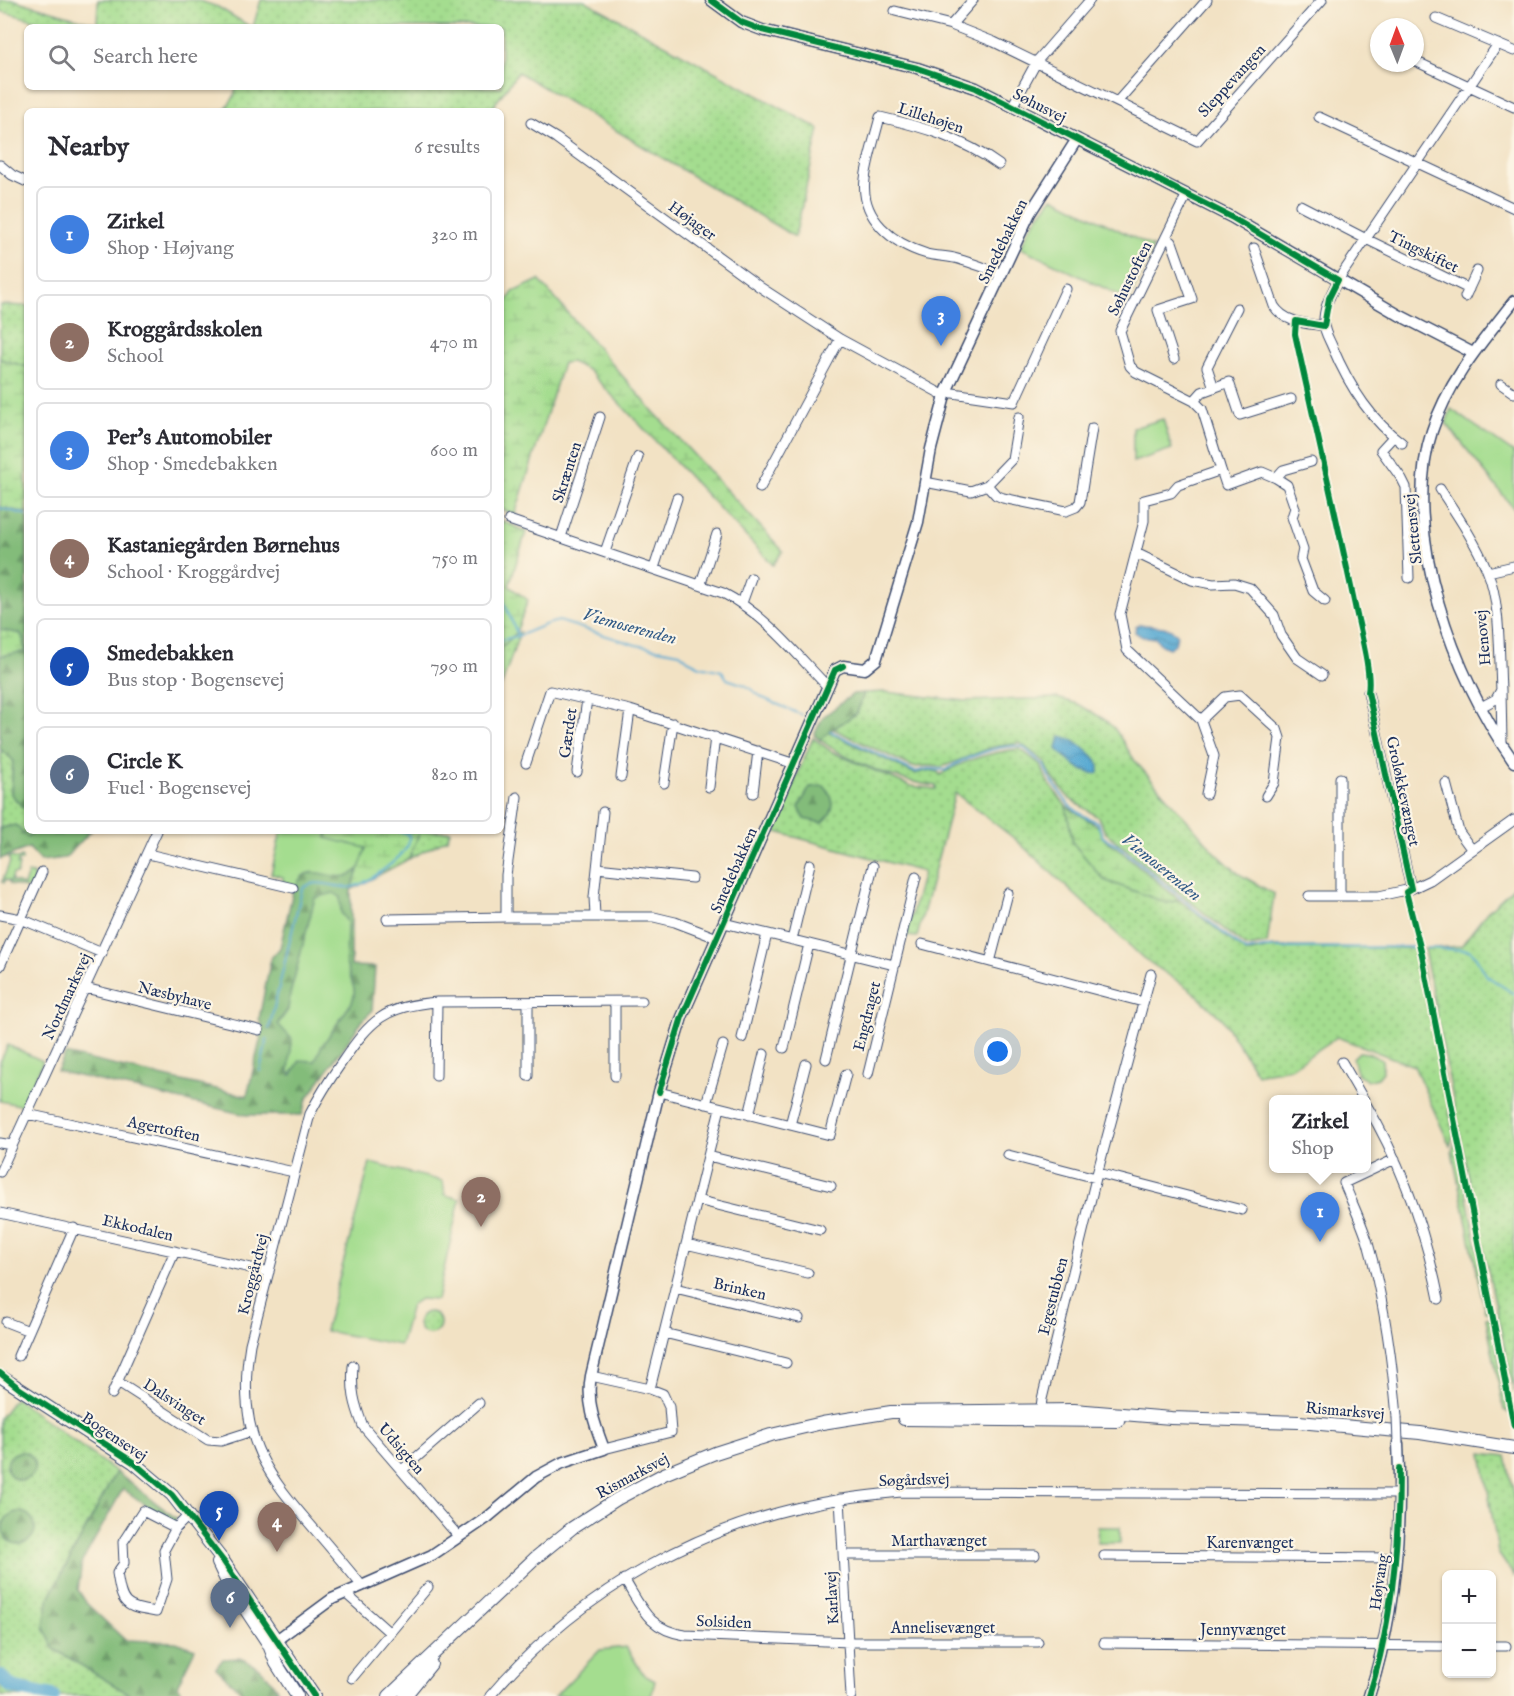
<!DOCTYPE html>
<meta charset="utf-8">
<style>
:root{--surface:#fff;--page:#f7f7f7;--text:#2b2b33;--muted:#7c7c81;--line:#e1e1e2;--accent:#2563eb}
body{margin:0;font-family:"IM FELL English",serif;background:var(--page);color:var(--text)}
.controls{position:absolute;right:18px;bottom:18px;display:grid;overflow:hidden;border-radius:9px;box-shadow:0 2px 4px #0004}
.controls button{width:54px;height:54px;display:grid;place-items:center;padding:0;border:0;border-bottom:2px solid var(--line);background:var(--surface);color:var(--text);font:30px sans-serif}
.compass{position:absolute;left:1370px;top:18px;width:54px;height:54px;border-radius:50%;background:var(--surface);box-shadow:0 2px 4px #0004;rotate:359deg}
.you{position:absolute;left:998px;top:1052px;width:21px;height:21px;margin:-15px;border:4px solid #fff;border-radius:50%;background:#1a73e8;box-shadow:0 0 0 9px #1a73e833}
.badge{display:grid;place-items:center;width:39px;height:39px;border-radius:50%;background:var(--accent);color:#fff;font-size:20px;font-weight:700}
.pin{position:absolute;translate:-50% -50px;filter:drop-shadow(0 2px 3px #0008)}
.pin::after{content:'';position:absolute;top:32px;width:21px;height:18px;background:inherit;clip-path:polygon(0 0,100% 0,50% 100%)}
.popup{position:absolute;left:1269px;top:1095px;width:102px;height:78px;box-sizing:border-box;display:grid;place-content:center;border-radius:9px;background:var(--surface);filter:drop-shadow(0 2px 4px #0005);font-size:20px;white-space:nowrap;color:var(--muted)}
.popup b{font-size:22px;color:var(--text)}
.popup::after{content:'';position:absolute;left:50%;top:100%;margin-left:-12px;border:12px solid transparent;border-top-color:var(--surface)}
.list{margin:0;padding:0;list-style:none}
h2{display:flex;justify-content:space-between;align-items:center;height:78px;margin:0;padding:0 24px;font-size:26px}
h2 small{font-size:20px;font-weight:400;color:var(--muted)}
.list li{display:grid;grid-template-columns:39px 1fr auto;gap:18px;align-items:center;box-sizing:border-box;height:96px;margin:0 12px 12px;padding:0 12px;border:2px solid var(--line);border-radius:9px}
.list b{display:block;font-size:22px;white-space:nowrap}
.list p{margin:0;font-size:20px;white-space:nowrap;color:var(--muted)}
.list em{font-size:20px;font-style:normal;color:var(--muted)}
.icon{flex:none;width:33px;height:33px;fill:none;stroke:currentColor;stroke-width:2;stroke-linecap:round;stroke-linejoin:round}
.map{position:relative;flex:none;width:1514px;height:1696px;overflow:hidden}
.search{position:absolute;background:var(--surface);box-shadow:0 2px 4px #0004;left:24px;top:24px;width:480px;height:66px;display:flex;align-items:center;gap:15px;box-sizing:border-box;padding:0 21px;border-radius:9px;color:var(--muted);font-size:22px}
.panel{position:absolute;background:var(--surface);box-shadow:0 2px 4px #0004;left:24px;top:108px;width:480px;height:726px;border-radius:9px}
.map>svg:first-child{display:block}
</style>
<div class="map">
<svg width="1514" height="1696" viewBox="0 0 1514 1696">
<defs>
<pattern id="grass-dots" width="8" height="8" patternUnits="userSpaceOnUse" patternTransform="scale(1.5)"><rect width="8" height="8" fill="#a4dd8f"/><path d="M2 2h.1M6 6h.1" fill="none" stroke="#8dbe7e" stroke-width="1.8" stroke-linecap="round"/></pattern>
<pattern id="forest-firs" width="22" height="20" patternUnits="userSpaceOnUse" patternTransform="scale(1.5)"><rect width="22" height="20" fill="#83bc7a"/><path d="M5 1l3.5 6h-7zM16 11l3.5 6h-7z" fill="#6a9967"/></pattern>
<pattern id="wetland-marsh" width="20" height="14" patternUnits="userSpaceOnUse" patternTransform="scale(1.5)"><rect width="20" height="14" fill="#a4dd8f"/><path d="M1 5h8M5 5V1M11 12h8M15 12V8" fill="none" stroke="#8dbe7e"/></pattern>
<pattern id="water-waves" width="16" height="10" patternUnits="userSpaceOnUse" patternTransform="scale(1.5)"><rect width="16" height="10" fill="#56a9d2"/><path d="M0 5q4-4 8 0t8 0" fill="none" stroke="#468aae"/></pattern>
</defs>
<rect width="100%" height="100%" fill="#fcf5e5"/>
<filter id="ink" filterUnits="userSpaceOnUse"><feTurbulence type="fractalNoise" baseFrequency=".0167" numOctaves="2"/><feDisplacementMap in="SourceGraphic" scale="12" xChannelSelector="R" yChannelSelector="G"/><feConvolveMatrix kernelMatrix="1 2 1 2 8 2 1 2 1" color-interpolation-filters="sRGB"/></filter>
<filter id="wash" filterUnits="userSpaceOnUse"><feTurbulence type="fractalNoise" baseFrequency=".008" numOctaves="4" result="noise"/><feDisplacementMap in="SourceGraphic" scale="24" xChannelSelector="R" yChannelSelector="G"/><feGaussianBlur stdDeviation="1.35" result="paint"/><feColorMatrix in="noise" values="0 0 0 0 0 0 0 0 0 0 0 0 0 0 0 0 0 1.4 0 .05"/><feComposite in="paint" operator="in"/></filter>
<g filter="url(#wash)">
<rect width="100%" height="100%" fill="#f2e2c4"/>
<!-- grass -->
<path fill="url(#grass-dots)" stroke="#608676" stroke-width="1.5" d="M0 0H14L97 24 98 0H197L218 7 251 27H59L0 11Z
M261 0H584L819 129 795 237 518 72 490 111H224L234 97 236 87H501V27H253Z
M0 305 27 306V367L0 359Z
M520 632 501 687V648L516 633Z
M885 692 966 701 1057 698 1078 704 1104 719 1115 729 1135 761 1217 854 1239 874 1274 894 1267 944 1246 947 1105 832 1098 817 1070 799 1051 776 1045 762 1020 743 993 747 942 767 928 766 913 767 833 729 857 713 864 693Z
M828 732 915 774 930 770 938 772 940 775C964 760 992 752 1020 749L1041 765 1047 781 1066 806 1073 843 1167 903 1179 900 1247 953 1273 947 1418 948 1454 1134 1450 1146 1414 1066 1337 1037 1291 1068 1257 1074 1222 1019 1191 990 1143 958 1015 839 955 793 917 937 906 936 923 872 773 831 813 738 832 752 910 786 936 789V786C900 782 849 762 820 740Z
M1 748 13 760 11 794 23 808 27 807V831H34L27 838 16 825 0 828Z
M420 831H450L447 839 409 859Z
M1514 887V1392L1467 1172 1424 949 1461 946 1487 912Z
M1456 1141 1490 1312H1485L1452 1151Z
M418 1323a11 11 0 1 1 22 0a11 11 0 1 1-22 0Z
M1491 1317 1509 1413 1504 1410 1486 1318Z
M15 1398 116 1472 48 1600 132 1696H0V1418Z
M1482 1453 1506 1456 1514 1494V1576L1498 1553Z"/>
<!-- forest -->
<path fill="url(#forest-firs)" stroke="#4f766c" stroke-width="1.5" fill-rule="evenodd" d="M0 507 27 512V807L23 808 11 794 13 760 0 749V656L25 651 21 634 0 630Z
M864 693 857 713 833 729 820 740 814 735 823 717 853 694Z
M824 786C836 799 836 812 822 823L804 819 799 807 810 787Z
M16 825 27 837 34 831H91L65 858 41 861 29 848 0 859V828Z
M359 869 351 889V966L375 967 372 1011 363 1020 307 1099 302 1115H246L57 1071 65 1054 247 1096 263 1028 259 1019 271 958 280 948 293 891 299 878 305 874 316 872 346 876ZM340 897 341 913 347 922 346 964 354 989V995L352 1002 321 1047 315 1061 300 1060 292 1074 289 1072 292 1039 279 1021 288 1010 290 995 315 898Z
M7 1466a14 14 0 1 1 28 0a14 14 0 1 1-28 0Z
M116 1472 177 1519 173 1524C155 1513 141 1501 123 1489L82 1562 78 1590 87 1604 125 1640 176 1642 195 1649 177 1686 184 1696H132L54 1649 44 1628 48 1600Z
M3 1528a16 16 0 1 1 32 0a16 16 0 1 1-32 0Z
M239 1658C262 1666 269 1676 281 1696H245L216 1668 223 1659Z"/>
<!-- wetland -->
<path fill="url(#wetland-marsh)" stroke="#608676" stroke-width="1.5" d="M539 280 653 411 783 551 773 565 588 370 571 362 563 363 515 515 501 509V311L513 292Z
M0 359 27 367 26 513 0 507Z
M501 520 526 532 509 586 528 600 516 633 501 648Z
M0 630 21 634 26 651 0 656Z
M1066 806 1098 826 1105 840 1115 846 1179 900 1167 903 1104 880 1073 843Z
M329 831H384L385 833 392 831H420L409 859 353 889H351L359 869 325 838Z"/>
<!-- green -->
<path fill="#a4dd8f" stroke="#608676" stroke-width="1.5" d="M1053 197 1153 247 1129 300 1021 248 1029 229Z
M1451 409 1514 453V509L1446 423Z
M1163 419 1172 449 1133 462V428Z
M281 831H329L326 838 366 848 359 869C356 871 351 875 347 876 328 880 307 860 296 886L283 882V877L271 874Z
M11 857 19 859 21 857 22 858V861H18L17 865H19L17 874H13L11 881 24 885 28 873 33 874 34 879 30 889 10 884 9 881 5 880 4 883 2 882 10 862 8 858Z
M334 893 340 897 341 913 347 922 346 964 354 989V995L352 1002 321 1047 315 1061 300 1060 291 1075 289 1072 292 1039 278 1024 288 1010 290 995 315 898Z
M8 1045 43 1061 23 1106 0 1101V1062Z
M1359 1052 1368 1053 1382 1060 1383 1072 1378 1078 1367 1081 1357 1073 1353 1058Z
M370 1163 443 1181 445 1195 460 1199 437 1300 420 1299 411 1305 400 1345 325 1331Z
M1098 1527H1120V1543H1097Z
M626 1647 644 1675 655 1681 651 1696H555L600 1650Z"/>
<!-- water -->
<path fill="url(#water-waves)" stroke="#386c98" stroke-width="1.5" d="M1140 624C1155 628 1164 623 1177 634L1175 644 1169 648 1161 645 1156 638 1141 636 1135 632 1136 626Z
M1060 736C1070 736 1094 754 1098 763 1099 765 1099 771 1099 773 1083 776 1068 760 1057 749Z"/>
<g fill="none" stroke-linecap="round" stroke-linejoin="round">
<!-- stream -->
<path stroke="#56a9d2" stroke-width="2" d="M0 508 27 515
M501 595 518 636 547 624 559 621 636 645 680 653 688 660 700 666 722 671 727 679 745 685 763 698 802 715
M501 640 518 636
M830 731 915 772 928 769 946 770C963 758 1002 743 1023 747L1044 765 1049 777 1069 805 1084 816 1097 822 1103 837 1116 844 1245 951 1265 948 1416 947
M1427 948 1469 950 1474 954 1487 976 1514 994
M269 1029 302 889C316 876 335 889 352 887 366 885 402 858 408 845 409 842 409 838 409 835L398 831
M260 1071 267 1039"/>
<!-- river -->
<path stroke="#56a9d2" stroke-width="14" d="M0 1676 12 1687 53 1696"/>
</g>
</g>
<g filter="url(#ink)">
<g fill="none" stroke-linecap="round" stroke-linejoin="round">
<!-- minor casing -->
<g stroke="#3b4a6d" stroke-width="11">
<path id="minor" d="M895 11 951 25 994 42 1197 141 1322 0
M1436 18 1514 51
M951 25 973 0
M1415 61 1514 107
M1117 102 1207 0
M1013 105 1037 61 1090 0
M1319 117 1514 208
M531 123 556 138 760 287 840 339 945 396
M0 165 12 175 27 182
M999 165C963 139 924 127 880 117 875 137 868 158 865 179 860 218 893 244 927 254 935 256 945 256 954 258 970 262 986 268 1002 274
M1187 194 1120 331 1130 366 1136 372 1194 401 1202 409 1221 470 1178 485 1171 493 1144 500V521L1120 614 1127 650 1201 720 1214 756 1206 794
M1300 205 1366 239 1469 289
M1166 237 1172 242 1192 299 1158 310 1174 359
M1254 248 1274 306C1285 323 1305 323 1324 326
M1465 297 1477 271
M1501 384 1514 393
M1214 388 1207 367 1237 308
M946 392 1014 402 1066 289
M1194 401 1202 392 1229 382 1240 415 1291 399
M1393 437 1381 450 1402 479 1406 487 1409 578
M1402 443C1369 419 1348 384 1332 346 1329 339 1324 331 1324 324 1323 308 1331 294 1338 280L1498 44
M1221 470 1226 485 1262 472 1276 478 1287 485 1295 508 1292 517 1303 549 1301 559 1313 591 1325 601
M1276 478 1283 470 1311 462
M925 482 971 491 987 485 1012 459 1019 417
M987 485 996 495 1003 498 1066 511 1076 507 1080 502 1092 428
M760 488 840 339
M1440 489C1457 515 1475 541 1487 570 1501 603 1499 654 1501 690L1496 699 1481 707
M509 520 723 593C766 615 795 653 828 687
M561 537 600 417
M605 552 638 457
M1136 553 1192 580 1213 584 1234 583 1250 588 1274 615 1281 635 1297 658 1322 675
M654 568 677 498
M1488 572 1514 566
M701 583 717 534
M742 603 751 578
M1501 690 1502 743
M1201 720 1225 697 1240 695 1277 729 1280 738 1274 783 1266 796
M526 763 550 691 630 710 795 764
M577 772 587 699
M621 777 630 710
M1340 778V896
M664 783 673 723
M1446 783 1459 832 1472 850
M709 787 715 737
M753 793 758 751
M517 797 506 875V917H654L675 922 717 938
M148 854 293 888
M597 868 692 878
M1411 889 1430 880 1514 820
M1309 896H1379L1411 889 1368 692
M0 915 21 919 102 953
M595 916 594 897 603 812
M387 919 506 917
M724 923 894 965
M792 940 810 864
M922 944 1143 1002
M990 962 1008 893
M0 966 42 872
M85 988 259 1030
M615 1002V1076
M742 1038 767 934
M784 1048 809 944
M826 1059 873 866
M1342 1062 1364 1100
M868 1074 916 877
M436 1076 437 1002
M528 1076V1002
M659 1092 830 1135 846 1074
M706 1104 723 1045
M1366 1104C1403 1166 1425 1229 1439 1299
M27 1114 294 1172
M749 1115 764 1054
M790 1125 806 1064
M0 1143 12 1145
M1008 1155 1096 1178
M708 1156 831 1186
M1395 1159 1344 1183C1352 1203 1362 1223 1368 1243 1384 1300 1392 1358 1397 1417
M0 1172 157 831
M1098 1173 1242 1210
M697 1200 820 1230
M0 1213 269 1272
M686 1244 808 1273
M675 1288 799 1318
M6 1322 29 1331
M664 1333 786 1363
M18 1356 74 1228
M353 1366C351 1390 354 1403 363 1426L459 1537
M591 1376 650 1389 663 1394 669 1407 671 1432 604 1449
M118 1382 208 1440 221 1441 252 1431
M650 1389 720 1108
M112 1394 175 1251
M1040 1416 1042 1399 1096 1178 1151 974
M402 1470 479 1403
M840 1499 851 1696
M176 1528 143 1511 123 1542 124 1563 117 1573C122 1605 124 1607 156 1612L167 1579 164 1550 176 1528 189 1515
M844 1555H1035
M1104 1556 1396 1558
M624 1579C642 1608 648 1629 685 1635L849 1642H1038
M362 1586C345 1565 327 1544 309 1523 291 1502 273 1481 261 1456 244 1421 244 1381 250 1344L310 1114C319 1096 330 1079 342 1062 371 1020 384 1006 437 1002L642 1001
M345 1593 390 1633
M1104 1643 1446 1646
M1492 1646H1506
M352 1678 428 1587
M490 1696C579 1591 705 1520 842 1499 862 1496 881 1494 901 1492L1399 1494"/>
</g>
<!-- tertiary casing -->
<g stroke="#3b4a6d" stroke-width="13">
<path id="tertiary" d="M711 0 741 22 762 30 917 68 976 88 1231 217 1399 315 1473 353
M1514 301C1482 342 1448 381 1432 431 1399 532 1455 679 1514 762
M271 1644 332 1599 432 1555 488 1517 536 1477 562 1463 604 1449C595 1425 586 1402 591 1376L659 1092 682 1017 835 670 843 666 865 669 876 660 918 522 931 449 946 392 1030 213 1077 139
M1369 1696C1395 1616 1402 1527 1398 1443"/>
</g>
<!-- secondary casing -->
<g stroke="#3b4a6d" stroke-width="14">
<path id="secondary" d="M0 1376 133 1462 172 1495 224 1562 314 1696
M904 1419 1118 1421
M218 1563 226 1580 269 1645 276 1663 297 1696
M389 1696 534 1559 572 1528 617 1499 664 1474 715 1453 771 1435 822 1423 891 1412 1074 1410 1171 1418 1299 1422 1375 1429 1420 1433 1514 1448
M405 1696 431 1664"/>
</g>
<!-- minor -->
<use href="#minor" stroke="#fff" stroke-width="9"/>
<!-- tertiary -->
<use href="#tertiary" stroke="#fff" stroke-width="10"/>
<!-- secondary -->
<use href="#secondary" stroke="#fff" stroke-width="12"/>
<!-- minor-bridge casing -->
<g stroke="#3b4a6d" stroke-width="11" stroke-linecap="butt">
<path id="minor-bridge" d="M1397 1417 1398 1443"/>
</g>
<!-- minor-bridge -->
<use href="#minor-bridge" stroke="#fff" stroke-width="9"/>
<!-- cycleway casing -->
<g stroke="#fcf5e5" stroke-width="10">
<path id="cycleway" d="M711 0 741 22 762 30 917 68 976 88 1231 217 1338 280 1329 298 1324 326 1296 321 1295 334C1315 425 1336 515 1355 606 1359 627 1372 672 1368 692L1411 889 1406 892 1422 955 1514 1426
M659 1092 682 1017 835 670 843 666
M0 1373 20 1389 133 1462 172 1495 224 1562 314 1696
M1369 1696C1392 1624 1399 1545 1399 1469"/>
</g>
<!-- cycleway -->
<use href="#cycleway" stroke="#00873e" stroke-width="6"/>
</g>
</g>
<g text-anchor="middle" stroke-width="4.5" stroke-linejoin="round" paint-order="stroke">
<!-- street labels -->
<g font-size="16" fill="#1b2f5e" stroke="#fcf5e5">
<text transform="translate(1231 80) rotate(-48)" y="6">Sleppevangen</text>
<text transform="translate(1040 105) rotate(27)" y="6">Søhusvej</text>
<text transform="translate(931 117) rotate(18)" y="6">Lillehøjen</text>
<text transform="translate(693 220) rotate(36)" y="6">Højager</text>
<text transform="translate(1002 241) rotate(-64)" y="6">Smedebakken</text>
<text transform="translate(1424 251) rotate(26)" y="6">Tingskiftet</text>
<text transform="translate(1129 278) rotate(-64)" y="6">Søhustoften</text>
<text transform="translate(566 472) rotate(-72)" y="6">Skrænten</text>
<text transform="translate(1412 529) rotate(-96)" y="6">Slettensvej</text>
<text transform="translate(1482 638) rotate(-95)" y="6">Henovej</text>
<text transform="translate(567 733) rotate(-82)" y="6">Gærdet</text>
<text transform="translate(1404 791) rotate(78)" y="6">Groløkkevænget</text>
<text transform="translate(733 870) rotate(-66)" y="6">Smedebakken</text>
<text transform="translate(175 995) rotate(14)" y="6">Næsbyhave</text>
<text transform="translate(66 996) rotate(-65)" y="6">Nordmarksvej</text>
<text transform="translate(866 1016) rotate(-76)" y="6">Engdraget</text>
<text transform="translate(164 1128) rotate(12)" y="6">Agertoften</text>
<text transform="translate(138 1227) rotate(13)" y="6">Ekkodalen</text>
<text transform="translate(252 1274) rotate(-76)" y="6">Kroggårdvej</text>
<text transform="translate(740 1288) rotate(13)" y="6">Brinken</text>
<text transform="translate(1052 1296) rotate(-76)" y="6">Egestubben</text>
<text transform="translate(175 1401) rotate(33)" y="6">Dalsvinget</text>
<text transform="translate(1345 1410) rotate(5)" y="6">Rismarksvej</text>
<text transform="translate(115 1436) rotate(34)" y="6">Bogensevej</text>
<text transform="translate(402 1448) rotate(49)" y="6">Udsigten</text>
<text transform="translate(632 1475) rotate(-28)" y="6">Rismarksvej</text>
<text transform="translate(914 1479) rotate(-2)" y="6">Søgårdsvej</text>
<text x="939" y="1546">Marthavænget</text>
<text x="1250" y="1548">Karenvænget</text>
<text transform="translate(1378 1582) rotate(-82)" y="6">Højvang</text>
<text transform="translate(831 1598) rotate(-93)" y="6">Karlavej</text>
<text transform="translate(724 1621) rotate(2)" y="6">Solsiden</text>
<text x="943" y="1633">Annelisevænget</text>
<text x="1243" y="1635">Jennyvænget</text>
</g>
<!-- water labels -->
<g font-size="18" font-style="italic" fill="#305a87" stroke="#fcf5e5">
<text transform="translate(630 626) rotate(15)" y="6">Viemoserenden</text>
<text transform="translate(1162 867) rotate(39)" y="6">Viemoserenden</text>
</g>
</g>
</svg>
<div class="controls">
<button>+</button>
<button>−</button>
</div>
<svg class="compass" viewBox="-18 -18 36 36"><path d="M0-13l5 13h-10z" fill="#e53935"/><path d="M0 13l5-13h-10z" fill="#7c7c81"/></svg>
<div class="you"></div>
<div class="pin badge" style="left:1320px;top:1242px;background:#3f7fe0">1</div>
<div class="popup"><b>Zirkel</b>Shop</div>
<div class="pin badge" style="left:481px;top:1227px;background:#8d6e63">2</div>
<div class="pin badge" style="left:941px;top:346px;background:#3f7fe0">3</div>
<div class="pin badge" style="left:277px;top:1552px;background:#8d6e63">4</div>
<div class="pin badge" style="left:219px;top:1541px;background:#1a4fb4">5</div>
<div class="pin badge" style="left:230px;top:1628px;background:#5c6f8a">6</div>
<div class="search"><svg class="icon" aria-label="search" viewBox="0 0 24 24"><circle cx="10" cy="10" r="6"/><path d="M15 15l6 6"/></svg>Search here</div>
<section class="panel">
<h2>Nearby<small>6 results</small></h2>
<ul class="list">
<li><span class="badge" style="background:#3f7fe0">1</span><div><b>Zirkel</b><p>Shop · Højvang</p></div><em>320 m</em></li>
<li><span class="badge" style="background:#8d6e63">2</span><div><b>Kroggårdsskolen</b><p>School</p></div><em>470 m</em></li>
<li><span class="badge" style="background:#3f7fe0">3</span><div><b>Per's Automobiler</b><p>Shop · Smedebakken</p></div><em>600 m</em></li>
<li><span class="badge" style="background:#8d6e63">4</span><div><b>Kastaniegården Børnehus</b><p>School · Kroggårdvej</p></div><em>750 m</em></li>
<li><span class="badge" style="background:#1a4fb4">5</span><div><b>Smedebakken</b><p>Bus stop · Bogensevej</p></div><em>790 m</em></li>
<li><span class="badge" style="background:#5c6f8a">6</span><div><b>Circle K</b><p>Fuel · Bogensevej</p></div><em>820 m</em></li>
</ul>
</section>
</div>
